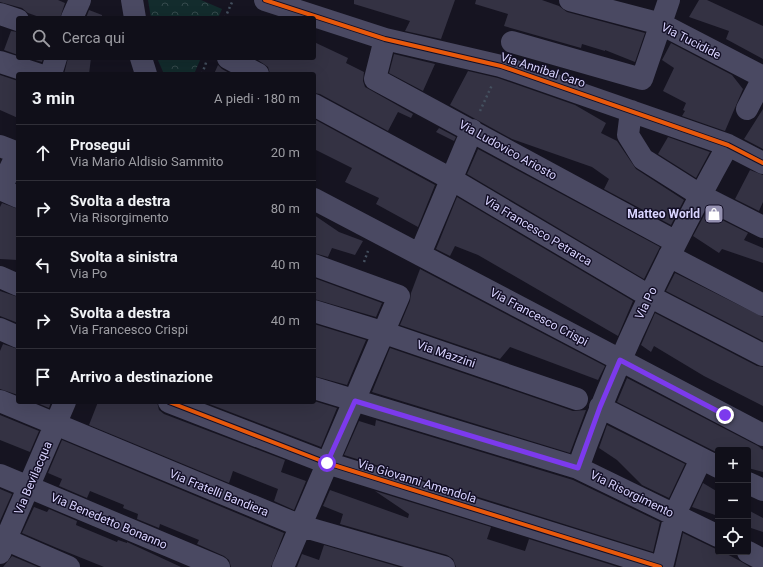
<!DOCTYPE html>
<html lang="it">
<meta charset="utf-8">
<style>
:root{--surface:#100f19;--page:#191822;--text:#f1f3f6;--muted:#9c9ca2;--line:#302f38}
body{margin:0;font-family:Roboto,sans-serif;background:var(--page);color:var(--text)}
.controls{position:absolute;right:12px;bottom:12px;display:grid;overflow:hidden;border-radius:4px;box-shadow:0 4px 16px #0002}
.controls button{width:36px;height:36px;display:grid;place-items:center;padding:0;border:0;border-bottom:1px solid var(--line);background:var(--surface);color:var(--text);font:20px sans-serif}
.stop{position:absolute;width:12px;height:12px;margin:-9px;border:3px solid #7c3aed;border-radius:50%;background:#fff}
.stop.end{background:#7c3aed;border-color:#fff;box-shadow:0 1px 4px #0008}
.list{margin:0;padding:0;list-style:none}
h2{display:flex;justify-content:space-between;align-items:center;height:52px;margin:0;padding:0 16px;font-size:17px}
h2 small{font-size:13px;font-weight:400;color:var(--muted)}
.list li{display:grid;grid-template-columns:26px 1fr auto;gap:12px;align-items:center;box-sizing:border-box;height:56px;padding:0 16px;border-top:1px solid var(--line)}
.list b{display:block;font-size:15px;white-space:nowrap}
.list p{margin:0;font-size:13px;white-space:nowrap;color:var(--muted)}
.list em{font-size:13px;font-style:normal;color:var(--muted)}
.icon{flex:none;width:22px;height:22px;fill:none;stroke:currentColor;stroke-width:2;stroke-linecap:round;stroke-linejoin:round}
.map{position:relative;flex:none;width:763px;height:567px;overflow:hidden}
.search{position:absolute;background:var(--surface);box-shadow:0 4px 16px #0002;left:16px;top:16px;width:300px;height:44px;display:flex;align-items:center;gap:10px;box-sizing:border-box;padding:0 14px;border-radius:4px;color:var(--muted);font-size:15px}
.panel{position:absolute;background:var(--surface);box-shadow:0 4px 16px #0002;left:16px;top:72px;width:300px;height:332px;border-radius:4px}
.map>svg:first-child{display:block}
</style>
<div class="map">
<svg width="763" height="567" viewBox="0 0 763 567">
<defs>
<pattern id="forest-crowns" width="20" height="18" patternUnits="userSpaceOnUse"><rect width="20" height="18" fill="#132c2d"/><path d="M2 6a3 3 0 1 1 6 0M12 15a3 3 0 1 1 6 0" fill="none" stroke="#354a4c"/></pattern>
</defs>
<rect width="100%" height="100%" fill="#161421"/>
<!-- forest -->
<path fill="url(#forest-crowns)" d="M148 0H201L222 9 218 18H151Z
M157 58H201L194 74H164Z"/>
<!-- building -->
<path fill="#343243" d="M0 0H58L65 3 60 18H42L28 13 22 8 0 2Z
M354 0H455L441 39 405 31 410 21 354 4Z
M476 0H542L559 6 567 12 645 33 635 62 605 50V51L582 44 581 48 504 26 508 14 475 4Z
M699 0H707L763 26V59L726 39 729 31 689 17Z
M89 10 102 15V18H86Z
M11 31 18 32V55L4 50Z
M314 42 348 58 346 63 364 72 363 81 365 87 413 114 411 118 398 112 388 131 320 94 314 93V74H270L268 67 255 58H314Z
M671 43 732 75 743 89 725 131 682 116 685 111 683 110 686 103 663 91 674 68 662 60Z
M394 54 435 64 423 91 389 73Z
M28 58H43L42 62Z
M68 58H91L89 74H64Z
M218 65 222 69 231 74H214Z
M468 71 498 78 575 105 606 123 601 133 617 141 636 169 684 200 671 225 604 189 609 179 592 167 512 139 450 105Z
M0 75 18 81V118L0 110Z
M763 109V149L744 139Z
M314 119 435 185 418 227 376 204 379 198 345 182 352 168 314 149Z
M439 128 456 137 454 141 436 132Z
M668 137 710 152 696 178 658 154Z
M478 149 660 247 644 279 467 174Z
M750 170 763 175V202L759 211 735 199Z
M457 197 633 301 618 336 478 255 455 246 450 256 436 249Z
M2 203 18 209V260L0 259V207Z
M706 212 748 233 744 240 763 248V263L722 249 719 253 693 236Z
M314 215 339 232 363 241 355 255 332 248 328 257 314 253Z
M420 269 605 366 598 380 510 347 500 359 400 325 410 301 411 293Z
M675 273 763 317V341L666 291Z
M314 278 382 303 376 317 314 299Z
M0 291 18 297V323L0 316Z
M655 313 757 366 763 367V406L704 376 654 346 651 352 641 345Z
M314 324 366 340 347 385 314 376Z
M3 344 18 349V395L0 389V351Z
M390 348 573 411 586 410 570 453 372 392Z
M627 378 758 446 763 450V472L748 468V450H718V453L617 402Z
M314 401 337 408 321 447 204 402Z
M35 402H51L49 408Z
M98 402H157L159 410 164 414 285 460 281 472 306 481 294 510 274 501 278 489 233 471 229 483 89 425Z
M0 415 39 431 30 452 0 440Z
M376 420 573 480 660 522 653 552 344 455 359 421 375 426Z
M607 425 685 464 669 498 642 485 617 460 599 448Z
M62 440 284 533 271 567H231L229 560 224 556 197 544 199 540 160 524 159 528 137 519 138 514 123 508 124 505 90 491 87 498 59 486 62 479 48 473Z
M703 483 718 492V516L692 507Z
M0 489 12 494 0 521Z
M330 490 408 518 409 514 375 491 491 527 487 539 525 551 529 539 618 567H456L453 559 447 555 340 524 343 514 323 506Z
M34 507 47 512 49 509 77 521 76 525 117 542 118 540 127 543V542L181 567H104L57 548 22 533Z
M748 510 763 518V532L748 527Z
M683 533 718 550V552H723L740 561 750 567H675Z
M324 545 399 567H297L302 554 319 560Z
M12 556 38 567H3Z"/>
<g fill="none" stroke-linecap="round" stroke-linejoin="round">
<!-- path -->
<path stroke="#44505f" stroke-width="2.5" stroke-dasharray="2 3" stroke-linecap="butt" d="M225 18 233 0
M202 74 207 60
M480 111 492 85
M364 262 368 251"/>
<!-- minor -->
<path stroke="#4a4962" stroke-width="22" d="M132 0 135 18
M265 0 385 39 501 66 728 145 763 163
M570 0 661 24 763 77
M0 14 18 20
M72 18 80 0
M385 39 375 79 676 242
M512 42 642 79 669 0
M141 58 146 74
M228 58 258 74
M0 62 37 74
M51 74 56 58
M314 105 451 179 649 296 763 355
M747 109 763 78
M631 111 628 135 643 159 700 195 763 227
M0 146 18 153
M0 189 18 197
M0 190 18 152
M314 199 763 435
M420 254 472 130
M669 256 763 305
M0 277 18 285
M314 311 382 332 577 399
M0 329 18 337
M314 388 578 468 718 536
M0 401 301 526 444 567
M169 402 327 463 660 567
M600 407 718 467
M578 468C618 355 670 249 728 145
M0 475 219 567
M748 483 763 490
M0 537 69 567
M748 552 763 560
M0 553 65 402
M283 567 399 296 314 265
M662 567 675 514 701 459"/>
<!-- cycleway casing -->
<g stroke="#130f26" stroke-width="6">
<path id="cycleway" d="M265 0 385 39 501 66 728 145 763 163
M169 402 327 463 660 567"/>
</g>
<!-- cycleway -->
<use href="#cycleway" stroke="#e8590c" stroke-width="4"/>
</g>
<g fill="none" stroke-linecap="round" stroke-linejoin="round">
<!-- route -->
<path stroke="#7c3aed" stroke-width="5" d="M327 463 355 401 578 468 600 407 620 360 725 415"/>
</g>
<!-- icons -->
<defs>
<g id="shop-square" transform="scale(1)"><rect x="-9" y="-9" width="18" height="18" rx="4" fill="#9591b1" stroke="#130f26"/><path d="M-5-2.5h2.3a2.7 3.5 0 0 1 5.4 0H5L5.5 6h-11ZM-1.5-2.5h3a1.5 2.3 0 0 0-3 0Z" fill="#fff"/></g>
</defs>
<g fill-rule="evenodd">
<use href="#shop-square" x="714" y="214"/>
</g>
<g text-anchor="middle" stroke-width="3" stroke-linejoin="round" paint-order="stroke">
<!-- street labels -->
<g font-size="12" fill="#d9d4ff" stroke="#130f26">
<text transform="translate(691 41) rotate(27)" y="4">Via Tucidide</text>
<text transform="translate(543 70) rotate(18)" y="4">Via Annibal Caro</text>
<text transform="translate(508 150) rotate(29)" y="4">Via Ludovico Ariosto</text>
<text transform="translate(538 231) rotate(31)" y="4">Via Francesco Petrarca</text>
<text transform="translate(646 303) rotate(-64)" y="4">Via Po</text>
<text transform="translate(539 317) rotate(28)" y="4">Via Francesco Crispi</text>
<text transform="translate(446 354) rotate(19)" y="4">Via Mazzini</text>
<text transform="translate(33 478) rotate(-67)" y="4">Via Bevilacqua</text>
<text transform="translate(417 481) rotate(17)" y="4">Via Giovanni Amendola</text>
<text transform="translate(219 493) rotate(22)" y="4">Via Fratelli Bandiera</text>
<text transform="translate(632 494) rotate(26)" y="4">Via Risorgimento</text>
<text transform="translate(109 521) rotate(23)" y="4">Via Benedetto Bonanno</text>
</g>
<!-- poi labels -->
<g font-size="12" font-weight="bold" fill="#d9d4ff" stroke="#130f26" text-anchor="end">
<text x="700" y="218">Matteo World</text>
</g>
</g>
</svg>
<div class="controls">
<button>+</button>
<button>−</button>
<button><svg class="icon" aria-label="locate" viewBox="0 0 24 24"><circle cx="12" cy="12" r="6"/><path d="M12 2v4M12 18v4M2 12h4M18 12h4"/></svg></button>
</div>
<div class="stop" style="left:327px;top:463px"></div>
<div class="stop end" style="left:725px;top:415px"></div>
<div class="search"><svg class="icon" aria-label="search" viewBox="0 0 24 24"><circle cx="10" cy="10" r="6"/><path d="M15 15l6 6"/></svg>Cerca qui</div>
<section class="panel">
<h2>3 min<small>A piedi · 180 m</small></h2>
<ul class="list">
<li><svg class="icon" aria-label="ahead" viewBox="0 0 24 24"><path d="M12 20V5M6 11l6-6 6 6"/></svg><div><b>Prosegui</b><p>Via Mario Aldisio Sammito</p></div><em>20 m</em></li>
<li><svg class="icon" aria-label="right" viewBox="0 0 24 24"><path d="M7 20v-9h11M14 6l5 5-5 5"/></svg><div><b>Svolta a destra</b><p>Via Risorgimento</p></div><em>80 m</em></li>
<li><svg class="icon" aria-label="left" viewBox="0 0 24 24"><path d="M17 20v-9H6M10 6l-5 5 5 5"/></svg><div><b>Svolta a sinistra</b><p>Via Po</p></div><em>40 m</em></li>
<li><svg class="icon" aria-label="right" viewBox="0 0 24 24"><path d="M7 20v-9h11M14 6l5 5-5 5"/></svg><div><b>Svolta a destra</b><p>Via Francesco Crispi</p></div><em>40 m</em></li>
<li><svg class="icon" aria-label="arrive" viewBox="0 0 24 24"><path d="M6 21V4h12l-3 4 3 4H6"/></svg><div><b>Arrivo a destinazione</b></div></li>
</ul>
</section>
</div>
